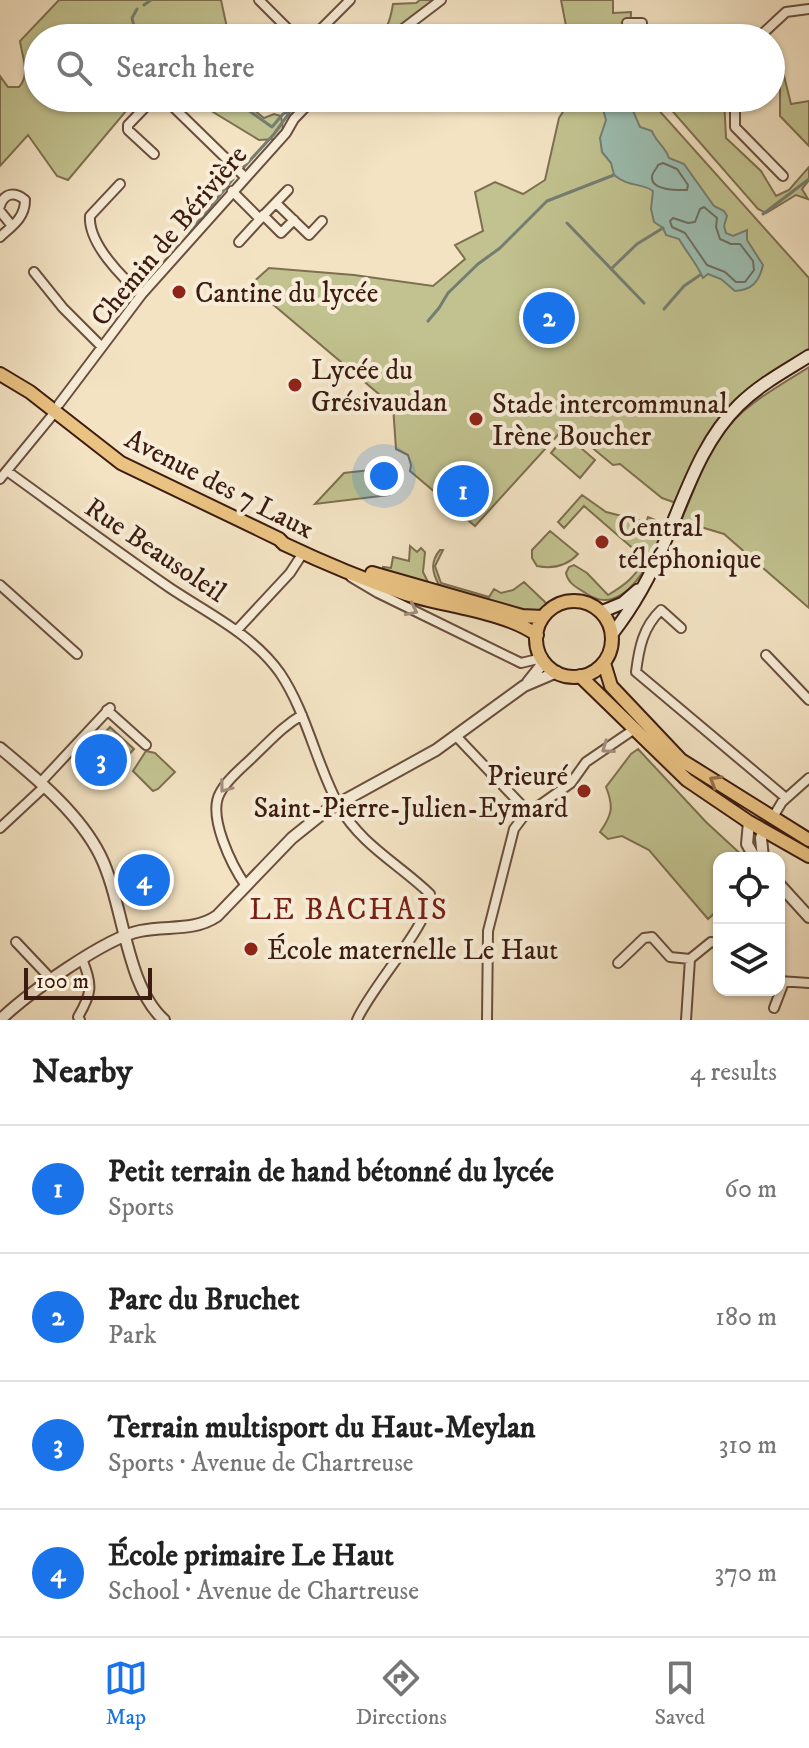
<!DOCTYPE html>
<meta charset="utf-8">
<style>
:root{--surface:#fff;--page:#f2f2f2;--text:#222;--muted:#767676;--line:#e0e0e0;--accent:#1a73e8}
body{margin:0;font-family:"IM FELL DW Pica",serif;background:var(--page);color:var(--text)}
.controls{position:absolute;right:24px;bottom:24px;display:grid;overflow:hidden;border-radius:16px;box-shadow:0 2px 6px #0004}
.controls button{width:72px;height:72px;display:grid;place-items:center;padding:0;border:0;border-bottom:2px solid var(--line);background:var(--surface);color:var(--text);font:40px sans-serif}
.scale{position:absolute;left:24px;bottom:20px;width:128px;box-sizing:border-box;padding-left:8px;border:4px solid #3c1c11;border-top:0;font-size:22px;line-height:28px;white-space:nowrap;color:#3c1c11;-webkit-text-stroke:6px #f7edd8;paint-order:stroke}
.you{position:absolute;left:384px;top:476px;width:28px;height:28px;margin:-20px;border:6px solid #fff;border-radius:50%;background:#1a73e8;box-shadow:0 0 0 12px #1a73e833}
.badge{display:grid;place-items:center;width:52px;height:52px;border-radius:50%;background:var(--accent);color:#fff;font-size:26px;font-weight:700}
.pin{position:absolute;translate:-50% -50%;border:4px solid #fff;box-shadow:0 2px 8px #0006}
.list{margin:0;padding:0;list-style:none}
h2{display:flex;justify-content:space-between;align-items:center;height:104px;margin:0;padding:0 32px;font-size:34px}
h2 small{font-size:26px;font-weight:400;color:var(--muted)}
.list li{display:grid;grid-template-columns:52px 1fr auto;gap:24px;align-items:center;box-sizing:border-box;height:128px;padding:0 32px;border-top:2px solid var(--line)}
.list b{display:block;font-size:30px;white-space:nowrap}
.list p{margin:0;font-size:26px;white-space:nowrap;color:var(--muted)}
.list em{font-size:26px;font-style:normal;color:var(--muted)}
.icon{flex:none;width:44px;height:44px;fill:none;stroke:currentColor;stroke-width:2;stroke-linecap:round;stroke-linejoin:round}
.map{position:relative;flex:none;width:809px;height:1020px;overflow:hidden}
.search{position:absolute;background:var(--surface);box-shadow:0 2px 6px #0004;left:24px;right:24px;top:24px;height:88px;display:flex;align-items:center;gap:20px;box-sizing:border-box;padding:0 28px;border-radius:44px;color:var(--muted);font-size:30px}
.sheet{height:616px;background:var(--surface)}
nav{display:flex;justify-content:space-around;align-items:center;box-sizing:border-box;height:112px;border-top:2px solid var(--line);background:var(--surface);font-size:22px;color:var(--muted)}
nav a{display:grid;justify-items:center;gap:4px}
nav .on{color:var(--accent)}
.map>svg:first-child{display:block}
</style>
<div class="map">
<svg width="809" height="1020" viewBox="0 0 809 1020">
<rect width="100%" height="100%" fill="#f3e3c3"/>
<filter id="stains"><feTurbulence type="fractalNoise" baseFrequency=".0025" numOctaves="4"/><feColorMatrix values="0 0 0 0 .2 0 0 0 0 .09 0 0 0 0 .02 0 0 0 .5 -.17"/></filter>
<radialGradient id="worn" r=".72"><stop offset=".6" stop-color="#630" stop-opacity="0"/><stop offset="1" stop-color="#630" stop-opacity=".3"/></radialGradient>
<!-- green -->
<path fill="#c1c28f" stroke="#7e6f50" stroke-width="2" d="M59 0H221L226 23 224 38H38V98H137L68 180 57 176 28 135 0 166V76L8 87H19C31 74 22 57 20 41Z
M420 0H438L388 38H368C388 33 390 22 393 4L416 3Z
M561 0H613V13L631 12 630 38H571L567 31Z
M784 76 791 104 809 101V146L780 116V80Z
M190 98H239L264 118 274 114 281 116 283 129 276 139 259 140Z
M572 98H648L809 278V350L753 387 676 503 662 498 620 464 613 465 566 426 475 526 410 471 411 465 408 455 396 449 393 406 250 285 269 268 354 275 433 286 465 259 455 245 483 231 475 192 495 182 523 194 545 180 559 118Z
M661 98H677L685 104 693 102 695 98H724L726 138 761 171 776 196 789 190 809 167V180L802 189 808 199 796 195 766 213 758 209Z
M809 367V608L724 534 681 521C693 493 703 462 721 436 741 406 779 386 809 367Z
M566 435 595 460 580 478 551 453Z
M379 469 383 476 393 481 398 488 389 495 315 504 344 473Z
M582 495 606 512 646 522 648 517 665 524C657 553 625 620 587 594 578 588 568 584 566 573L569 567 574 565 587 573 608 595C625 585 637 576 644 558L584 506 564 528 558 522Z
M550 531 578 554C566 567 552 569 537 566L532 558V550Z
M410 546 417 552 421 548 425 552 423 572 430 586 383 571V567L391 568 393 557 409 561Z
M440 550H443L435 566 441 583 489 597 494 589 501 593 513 590 524 582 547 604 535 613H527L439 585C432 572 430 562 440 550Z
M110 727 134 749 99 787 75 765Z
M638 749 706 822 745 858H719V909L708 919 649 850 622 836 608 839 600 832C612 815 614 807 606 787L631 754Z
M146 751 155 753 175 772 158 789 153 791 133 771Z"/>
<!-- water -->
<path fill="#9bbeb1" stroke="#757d71" stroke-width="2" d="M614 100H621L626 105 630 104 640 127 652 131C655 141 665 146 669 158L684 164 714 206 724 211 727 216 724 226 726 233 733 236 747 230V240L763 265C759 282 752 290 735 291L721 279 708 274 703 278C697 264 687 253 679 239L666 235 663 228 654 222 651 209 653 191C640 182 630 188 614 175L611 163 602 152 600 138 606 120 603 109 606 103Z"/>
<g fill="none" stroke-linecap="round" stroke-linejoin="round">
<!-- shore -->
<path stroke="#6c6d61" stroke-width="2" d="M663 163 677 169 688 185 687 190C679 190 651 191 652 177 652 172 657 169 658 165Z
M704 207 717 218 716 227 720 239 731 244H740L753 261 754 270 745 282H736L725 272 707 265 685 233 672 227 670 221 673 218 688 223 695 222 700 209Z"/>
<!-- stream -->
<path stroke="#757d71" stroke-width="3" d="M144 5 151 0
M137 9 132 18 137 38
M231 98 272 127 283 114 291 110
M243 168 274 134 300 98
M763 214 809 179
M567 223 644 303
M189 233 233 179
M611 269 637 244 663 228
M153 275 167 259
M664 309 684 286 700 275
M428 321 439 308 448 293 478 264 500 248 547 201 614 175"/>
<!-- minor casing -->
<g stroke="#6a4e3e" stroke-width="12">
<path id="minor" d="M259 0 297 38
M627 23H642V38
M297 38 314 36 350 0
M391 38 441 0
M758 38 786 12 809 9
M164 98 245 177
M735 98V127L783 176
M154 154 128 130V125L154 98
M120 184 90 216C88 243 122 278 142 294
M232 191 260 219 239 242
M276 203 309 235 322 221
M0 206C4 193 15 191 25 200 25 218 12 226 0 237
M0 211 12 226
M263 215 281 233 294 220
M260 219 288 190
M34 272 63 308 102 347
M59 404 142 294 286 133 294 119 314 98
M7 471C61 510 115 550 170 588 209 614 252 634 280 673 307 713 316 764 339 806 361 845 399 864 430 894 431 923 371 987 357 1020
M0 479 55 412
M351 577 378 593 521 663 542 658
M0 585 77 654
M681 628 661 610C643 627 639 648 636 672L786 798
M237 630 290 573 303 553
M766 655 809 700
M107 710 146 745
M456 736 529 813
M40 783 110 708
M773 817 782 802 809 778
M0 828 44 787
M246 886C232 866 207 816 220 793 227 779 243 767 254 756 270 741 283 726 302 715
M16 942 52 980
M618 963 644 938 652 937 670 957 690 959
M779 981 809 983
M774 1008 784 982
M80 1020 78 1017C92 993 93 985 82 959
M487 1020 488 931 514 829 523 817 571 783 586 762 636 728
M686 1020 690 959 711 942 719 943"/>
</g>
<!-- tertiary casing -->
<g stroke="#6a4e3e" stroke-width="14">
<path id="tertiary" d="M528 682 540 667 542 658
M0 748C36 778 79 813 100 855 124 903 125 985 164 1020
M749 822 747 844 755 858
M763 858 761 838 763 831
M779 884 809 917
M0 1020C27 994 105 938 140 931 167 925 193 932 217 916L292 838 327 810 436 750 524 686 557 672"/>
</g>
<!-- secondary casing -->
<g stroke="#3c1c11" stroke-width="15">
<path id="secondary" d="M601 612 623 603 638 590
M612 634C635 605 652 573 666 539 686 493 702 441 739 405 759 385 785 371 809 356"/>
</g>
<!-- primary casing -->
<g stroke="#3c1c11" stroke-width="16">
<path id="primary" d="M0 374 30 392 121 463 279 539 284 544C324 563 365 580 406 594 444 606 506 612 537 635
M372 573 522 616 543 617
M536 639a38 38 0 1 1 76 0a38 38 0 1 1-76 0Z
M604 663 611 686 681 760 809 840
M580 676 687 780 749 822 809 856"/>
</g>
<!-- minor -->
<use href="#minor" stroke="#f7edd8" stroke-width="8"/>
<!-- tertiary -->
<use href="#tertiary" stroke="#f7edd8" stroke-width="10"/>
<!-- secondary -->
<use href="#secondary" stroke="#f7edd8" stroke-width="11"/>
<!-- primary -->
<use href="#primary" stroke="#eac282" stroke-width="12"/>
</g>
<!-- one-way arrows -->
<defs><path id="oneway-chevron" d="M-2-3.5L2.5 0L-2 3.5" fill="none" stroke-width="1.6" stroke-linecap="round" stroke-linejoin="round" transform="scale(2)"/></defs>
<g stroke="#a38f7e">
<use href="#oneway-chevron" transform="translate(412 610) rotate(26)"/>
<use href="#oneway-chevron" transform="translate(607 748) rotate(145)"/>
<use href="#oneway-chevron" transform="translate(225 787) rotate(127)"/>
</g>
<use stroke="#936f4a" href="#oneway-chevron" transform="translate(715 781) rotate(-149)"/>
<!-- markers -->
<g fill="#8f2418" stroke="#f7edd8" stroke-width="3">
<circle cx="179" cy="292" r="8"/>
<circle cx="295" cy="385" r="8"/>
<circle cx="476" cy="419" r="8"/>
<circle cx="602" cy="542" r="8"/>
<circle cx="584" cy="791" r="8"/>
<circle cx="251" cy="949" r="8"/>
</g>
<g text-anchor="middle" stroke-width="8" stroke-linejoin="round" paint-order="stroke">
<!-- street labels -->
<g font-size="28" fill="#3c1c11" stroke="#f7edd8">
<text transform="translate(168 235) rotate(-50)" y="10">Chemin de Bérivière</text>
<text transform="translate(220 483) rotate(27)" y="10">Avenue des 7 Laux</text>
<text transform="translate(156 549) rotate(34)" y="10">Rue Beausoleil</text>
</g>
<!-- poi labels -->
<g font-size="28" fill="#3c1c11" stroke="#f7edd8" text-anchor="start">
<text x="195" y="302">Cantine du lycée</text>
<text x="311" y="379">Lycée du<tspan x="311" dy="32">Grésivaudan</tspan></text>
<text x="492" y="413">Stade intercommunal<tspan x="492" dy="32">Irène Boucher</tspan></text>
<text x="618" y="536">Central<tspan x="618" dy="32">téléphonique</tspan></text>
<text x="568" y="785" text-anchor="end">Prieuré<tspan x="568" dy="32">Saint-Pierre-Julien-Eymard</tspan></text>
<text x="267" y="959">École maternelle Le Haut</text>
</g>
<!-- neighbourhood labels -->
<g font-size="30" letter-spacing="2" fill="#7a1f14" stroke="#f7edd8">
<text x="349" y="919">LE BACHAIS</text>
</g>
</g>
<rect width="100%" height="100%" filter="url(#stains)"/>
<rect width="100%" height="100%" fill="url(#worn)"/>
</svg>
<div class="controls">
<button><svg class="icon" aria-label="locate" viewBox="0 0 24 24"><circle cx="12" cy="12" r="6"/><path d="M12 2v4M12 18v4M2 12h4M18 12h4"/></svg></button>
<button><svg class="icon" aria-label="layers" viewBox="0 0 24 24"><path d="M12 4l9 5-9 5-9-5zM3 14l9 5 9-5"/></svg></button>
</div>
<div class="scale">100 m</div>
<div class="you"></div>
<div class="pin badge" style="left:463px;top:491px">1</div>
<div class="pin badge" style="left:549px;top:318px">2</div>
<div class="pin badge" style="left:101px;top:760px">3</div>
<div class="pin badge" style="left:144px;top:880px">4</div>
<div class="search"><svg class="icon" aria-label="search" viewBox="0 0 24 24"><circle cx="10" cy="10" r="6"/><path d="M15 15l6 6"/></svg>Search here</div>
</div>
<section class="sheet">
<h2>Nearby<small>4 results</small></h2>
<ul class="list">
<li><span class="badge">1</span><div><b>Petit terrain de hand bétonné du lycée</b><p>Sports</p></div><em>60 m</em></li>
<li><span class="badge">2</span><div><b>Parc du Bruchet</b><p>Park</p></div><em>180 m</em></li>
<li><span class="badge">3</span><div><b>Terrain multisport du Haut-Meylan</b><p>Sports · Avenue de Chartreuse</p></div><em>310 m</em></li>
<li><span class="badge">4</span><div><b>École primaire Le Haut</b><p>School · Avenue de Chartreuse</p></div><em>370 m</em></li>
</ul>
</section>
<nav>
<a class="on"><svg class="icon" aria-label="map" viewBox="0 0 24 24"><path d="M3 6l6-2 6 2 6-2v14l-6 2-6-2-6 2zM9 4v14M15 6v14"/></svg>Map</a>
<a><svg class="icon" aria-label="directions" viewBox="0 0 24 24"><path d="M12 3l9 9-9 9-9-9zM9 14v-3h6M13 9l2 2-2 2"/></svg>Directions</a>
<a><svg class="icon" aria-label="saved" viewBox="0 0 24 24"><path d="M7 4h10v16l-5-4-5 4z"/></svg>Saved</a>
</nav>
